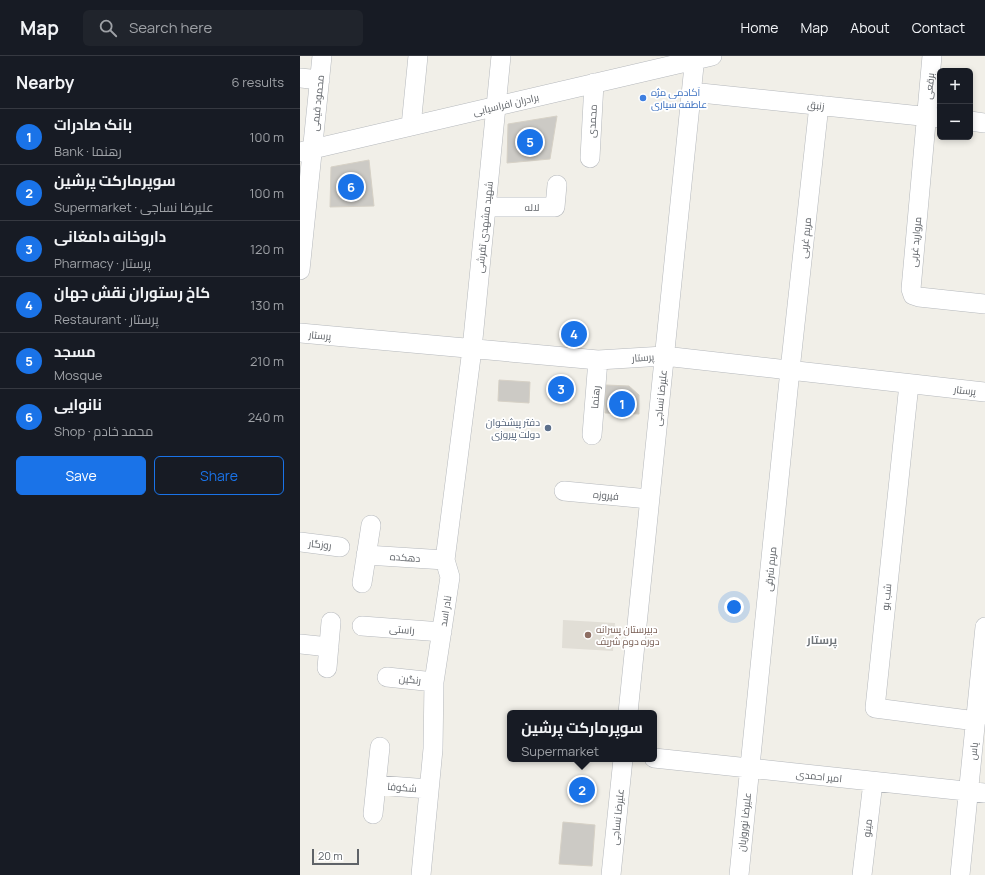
<!DOCTYPE html>
<meta charset="utf-8">
<style>
:root{--surface:#171b24;--page:#20242c;--text:#f1f3f6;--muted:#9ea1a6;--line:#363941;--accent:#1a73e8}
body{margin:0;font-family:Manrope,Cairo,sans-serif;background:var(--page);color:var(--text)}
.controls{position:absolute;right:12px;top:12px;display:grid;overflow:hidden;border-radius:6px;box-shadow:0 2px 6px #0003}
.controls button{width:36px;height:36px;display:grid;place-items:center;padding:0;border:0;border-bottom:1px solid var(--line);background:var(--surface);color:var(--text);font:20px sans-serif}
.scale{position:absolute;left:12px;bottom:10px;width:47px;box-sizing:border-box;padding-left:4px;border:2px solid #5f6368;border-top:0;font-size:11px;line-height:14px;white-space:nowrap;color:#5f6368;-webkit-text-stroke:3px #fff;paint-order:stroke}
.you{position:absolute;left:434px;top:551px;width:14px;height:14px;margin:-10px;border:3px solid #fff;border-radius:50%;background:#1a73e8;box-shadow:0 0 0 6px #1a73e833}
.badge{display:grid;place-items:center;width:26px;height:26px;border-radius:50%;background:var(--accent);color:#fff;font-size:13px;font-weight:700}
.pin{position:absolute;translate:-50% -50%;border:2px solid #fff;box-shadow:0 1px 4px #0006}
.popup{position:absolute;left:207px;top:654px;width:150px;height:52px;box-sizing:border-box;display:grid;place-content:center;border-radius:6px;background:var(--surface);filter:drop-shadow(0 1px 3px #0005);font-size:13px;white-space:nowrap;color:var(--muted)}
.popup b{font-size:15px;color:var(--text)}
.popup::after{content:'';position:absolute;left:50%;top:100%;margin-left:-8px;border:8px solid transparent;border-top-color:var(--surface)}
.list{margin:0;padding:0;list-style:none}
h2{display:flex;justify-content:space-between;align-items:center;height:52px;margin:0;padding:0 16px;font-size:17px}
h2 small{font-size:13px;font-weight:400;color:var(--muted)}
.list li{display:grid;grid-template-columns:26px 1fr auto;gap:12px;align-items:center;box-sizing:border-box;height:56px;padding:0 16px;border-top:1px solid var(--line)}
.list b{display:block;font-size:15px;white-space:nowrap}
.list p{margin:0;font-size:13px;white-space:nowrap;color:var(--muted)}
.list em{font-size:13px;font-style:normal;color:var(--muted)}
.actions{display:flex;gap:8px;padding:12px 16px}
.actions a{flex:1;padding:9px 0;border:1px solid var(--accent);border-radius:6px;text-align:center;font-size:14px;color:var(--accent)}
.actions .main{background:var(--accent);color:#fff}
.icon{flex:none;width:22px;height:22px;fill:none;stroke:currentColor;stroke-width:2;stroke-linecap:round;stroke-linejoin:round}
.map{position:relative;flex:none;width:685px;height:819px;overflow:hidden}
header{display:flex;align-items:center;gap:24px;box-sizing:border-box;height:56px;padding:0 20px;background:var(--surface);border-bottom:1px solid var(--line)}
header strong{font-size:19px}
nav{display:flex;gap:22px;margin-inline-start:auto;font-size:14px}
.search{width:280px;height:36px;background:var(--page);display:flex;align-items:center;gap:10px;box-sizing:border-box;padding:0 14px;border-radius:6px;color:var(--muted);font-size:15px}
main{display:flex}
aside{flex:1;background:var(--surface)}
.map>svg:first-child{display:block}
</style>
<header>
<strong>Map</strong>
<div class="search"><svg class="icon" aria-label="search" viewBox="0 0 24 24"><circle cx="10" cy="10" r="6"/><path d="M15 15l6 6"/></svg>Search here</div>
<nav><a>Home</a><a>Map</a><a>About</a><a>Contact</a></nav>
</header>
<main>
<aside>
<h2>Nearby<small>6 results</small></h2>
<ul class="list">
<li><span class="badge">1</span><div><b>بانک صادرات</b><p>Bank · رهنما</p></div><em>100 m</em></li>
<li><span class="badge">2</span><div><b>سوپرمارکت پرشین</b><p>Supermarket · علیرضا نساجی</p></div><em>100 m</em></li>
<li><span class="badge">3</span><div><b>داروخانه دامغانی</b><p>Pharmacy · پرستار</p></div><em>120 m</em></li>
<li><span class="badge">4</span><div><b>کاخ رستوران نقش جهان</b><p>Restaurant · پرستار</p></div><em>130 m</em></li>
<li><span class="badge">5</span><div><b>مسجد</b><p>Mosque</p></div><em>210 m</em></li>
<li><span class="badge">6</span><div><b>نانوایی</b><p>Shop · محمد خادم</p></div><em>240 m</em></li>
</ul>
<div class="actions"><a class="main">Save</a><a>Share</a></div>
</aside>
<div class="map">
<svg width="685" height="819" viewBox="0 0 685 819">
<rect width="100%" height="100%" fill="#f1efe8"/>
<!-- education -->
<path fill="#e1ded6" d="M263 564 315 567 313 595 262 592Z"/>
<!-- building -->
<path fill="#cccac5" stroke="#d6d1c6" d="M257 60 250 103 207 107 208 68Z
M69 104 74 150 30 151 31 111Z
M199 324 230 326 229 347 198 345Z
M306 329 329 330 339 339V358L305 357Z
M263 766 295 769 292 810 259 808Z"/>
<g fill="none" stroke-linecap="round" stroke-linejoin="round">
<!-- minor casing -->
<g stroke="#b5b8bc" stroke-width="20">
<path id="minor" d="M632 0 611 233 613 239 619 241 685 248
M0 22 20 24
M391 36 640 62
M670 65 685 67
M111 70 118 0
M0 96 412 0
M290 102 294 27
M186 151H255L257 129
M0 214 22 0
M0 277 298 304 364 300 685 336
M609 328 575 652 676 665
M292 379 298 304
M264 435 349 443
M0 486 40 491
M66 499 145 504
M62 527 71 469
M62 570 142 576
M0 588 29 591
M27 612 31 566
M87 621 134 626
M328 657 395 0
M354 702 685 737
M76 729 129 733
M73 758 80 691
M121 819 133 693 134 626 150 521 145 504 172 293 201 0
M311 819 323 703
M439 819 490 314 519 49
M562 819 573 726
M660 819 685 571"/>
</g>
<!-- minor -->
<use href="#minor" stroke="#fff" stroke-width="19"/>
</g>
<!-- markers -->
<circle fill="#3f7fe0" stroke="#fff" stroke-width="1.5" cx="343" cy="42" r="4"/>
<circle fill="#5c6f8a" stroke="#fff" stroke-width="1.5" cx="248" cy="372" r="4"/>
<circle fill="#8d6e63" stroke="#fff" stroke-width="1.5" cx="288" cy="579" r="4"/>
<g text-anchor="middle" stroke-width="3.5" stroke-linejoin="round" paint-order="stroke">
<!-- street labels -->
<g font-size="10" fill="#5f6368" stroke="#fff">
<text transform="translate(629 30) rotate(-84)" y="4">برقعی</text>
<text transform="translate(17 47) rotate(-84)" y="4">محمود قیمی</text>
<text transform="translate(206 48) rotate(-13)" y="4">برادران افراسیابی</text>
<text transform="translate(516 49) rotate(6)" y="4">زنبق</text>
<text transform="translate(292 65) rotate(-87)" y="4">محمدی</text>
<text x="232" y="155">لاله</text>
<text transform="translate(184 171) rotate(-84)" y="4">شهید مشهدی تفرشی</text>
<text transform="translate(505 182) rotate(-84)" y="4">مریم غربی</text>
<text transform="translate(615 186) rotate(-85)" y="4">مروارید غربی</text>
<text transform="translate(20 279) rotate(5)" y="4">پرستار</text>
<text transform="translate(343 301) rotate(-4)" y="4">پرستار</text>
<text transform="translate(665 334) rotate(6)" y="4">پرستار</text>
<text transform="translate(295 341) rotate(-85)" y="4">رهنما</text>
<text transform="translate(360 342) rotate(-84)" y="4">علیرضا نساجی</text>
<text transform="translate(306 439) rotate(5)" y="4">فیروزه</text>
<text transform="translate(20 488) rotate(6)" y="4">روزگار</text>
<text transform="translate(105 501) rotate(4)" y="4">دهکده</text>
<text transform="translate(470 513) rotate(-84)" y="4">مریم شرقی</text>
<text transform="translate(586 541) rotate(-84)" y="4">شب بو</text>
<text transform="translate(145 555) rotate(-81)" y="4">نادر اسد</text>
<text transform="translate(102 573) rotate(5)" y="4">راستی</text>
<text transform="translate(110 623) rotate(6)" y="4">رنگین</text>
<text transform="translate(673 695) rotate(-84)" y="4">یاس</text>
<text transform="translate(519 720) rotate(6)" y="4">امیر احمدی</text>
<text transform="translate(102 731) rotate(5)" y="4">شکوفا</text>
<text transform="translate(317 761) rotate(-84)" y="4">علیرضا نساجی</text>
<text transform="translate(444 766) rotate(-84)" y="4">علیرضا نوروزیان</text>
<text transform="translate(567 772) rotate(-84)" y="4">مینو</text>
</g>
<!-- shop labels -->
<g font-size="10" fill="#366cbe" stroke="#fff" text-anchor="start">
<text x="351" y="40">آکادمی مژه<tspan x="351" dy="12">عاطفه سیاری</tspan></text>
</g>
<!-- service labels -->
<g font-size="10" fill="#4e5e75" stroke="#fff" text-anchor="end">
<text x="240" y="370">دفتر پیشخوان<tspan x="240" dy="12">دولت پیروزی</tspan></text>
</g>
<!-- education labels -->
<g font-size="10" fill="#785e54" stroke="#fff" text-anchor="start">
<text x="296" y="577">دبیرستان پسرانه<tspan x="296" dy="12">دوره دوم شریف</tspan></text>
</g>
<!-- neighbourhood labels -->
<g font-size="11" font-weight="bold" fill="#70757a" stroke="#fff">
<text x="522" y="588">پرستار</text>
</g>
</g>
</svg>
<div class="controls">
<button>+</button>
<button>−</button>
</div>
<div class="scale">20 m</div>
<div class="you"></div>
<div class="pin badge" style="left:322px;top:348px">1</div>
<div class="pin badge" style="left:282px;top:734px">2</div>
<div class="popup"><b>سوپرمارکت پرشین</b>Supermarket</div>
<div class="pin badge" style="left:261px;top:333px">3</div>
<div class="pin badge" style="left:274px;top:278px">4</div>
<div class="pin badge" style="left:230px;top:86px">5</div>
<div class="pin badge" style="left:51px;top:131px">6</div>
</div>
</main>
